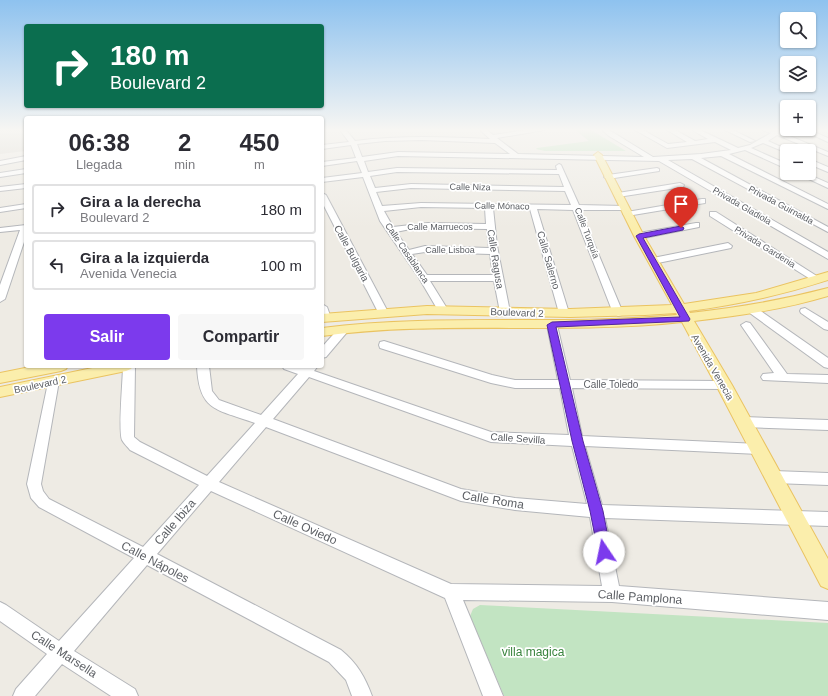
<!DOCTYPE html>
<html lang="es">
<meta charset="utf-8">
<style>
:root{--surface:#fff;--page:#f7f7f7;--text:#2b2b33;--muted:#7c7c81;--line:#e1e1e2;--accent:#7c3aed}
body{margin:0;font-family:Helvetica,sans-serif;background:var(--page);color:var(--text);height:100vh;display:flex;flex-direction:column;font-size:15px;white-space:nowrap}
*{box-sizing:border-box;margin:0}
p{font-size:13px;color:var(--muted)}
.icon{flex:none;width:22px;height:22px;fill:none;stroke:currentColor;stroke-width:2;stroke-linecap:round;stroke-linejoin:round}
.map{position:relative;flex:1;overflow:hidden}
.side{position:absolute;left:24px;top:116px;width:300px;height:252px;display:flex;flex-direction:column;background:var(--surface);border-radius:4px;box-shadow:0 1px 3px #0004}
.side>*{flex:none}
.guide{position:absolute;left:24px;top:24px;width:300px;height:84px;border-radius:4px;box-shadow:0 1px 3px #0004;background:#0b6e4f;color:#fff;overflow:hidden}
.fabs{position:absolute;left:780px;top:12px;display:grid;gap:8px}
.fabs a{display:grid;place-items:center;width:36px;height:36px;border-radius:4px;background:var(--surface);box-shadow:0 1px 3px #0004;font-size:20px}
.pin{position:absolute;display:grid;place-items:center;width:34px;height:34px;color:#fff;margin:-41px -17px;border-radius:50% 50% 50% 0;rotate:-45deg;box-shadow:0 0 4px #0007}
.pin .icon{rotate:45deg}
.me{position:absolute;width:44px;margin:-22px;rotate:349deg;stroke-linejoin:round;filter:drop-shadow(0 0 3px #0008)}
.turn{display:flex;align-items:center;gap:14px;height:84px;padding:0 20px;font-size:18px}
.turn .icon{width:52px;height:52px;stroke-width:2.5}
.turn b{display:block;font-size:28px;line-height:34px}
.eta{display:flex;justify-content:space-evenly;align-items:center;height:68px;text-align:center}
.eta b{font-size:24px;font-weight:800;line-height:28px}
.primary-button{display:flex;gap:8px;margin-top:auto;padding:8px 20px}
.primary-button a{flex:1;height:46px;border-radius:4px;background:var(--accent);color:#fff;font-size:16px;font-weight:800;line-height:46px;text-align:center}
.primary-button a+a{background:var(--page);color:var(--text)}
ul{padding:0;list-style:none}
li{display:flex;align-items:center;gap:12px;height:50px;margin:0 8px 6px;padding:0 12px;border:2px solid var(--line);border-radius:4px}
li div{flex:1}
li b{display:block;font-size:15px}
li em{font-style:normal}
.map>svg:first-child{display:block}
</style>
<div class="map">
<svg width="828" height="696" viewBox="0 0 828 696">
<rect width="100%" height="100%" fill="#eeebe4"/>
<path fill="#dddad2" d="M0,130h26v21l-26,3z"/>
<g fill="#c2e4c2">
<path d="M575,130h16l35,21h-81l-9,-2 1,-1 52,-7z"/>
<path d="M480,605l348,18v73h-324l-34,-80 3,-7z"/>
</g>
<g fill="none" stroke-linecap="round" stroke-linejoin="round">
<defs>
<g id="minor">
<path d="M340,130h6l9,11c46,-6 90,-4 135,-2l-10,-9h7l6,5 34,-5h17l-47,8 21,16 126,3 -35,-21 -7,-6h7l44,27 48,-3 30,-4 -16,-8 -48,6 -32,-18h8l25,14 19,-2 -20,-12h8l20,11 13,-2 -16,-9h8l38,18 12,-3 21,-12 -9,-3h20l-2,2 48,20v4l-51,-21 -9,6 22,10 -5,1 -22,-9 -12,5 36,16v5l-42,-19 -16,4 99,50v5l-107,-53 -20,2 127,69v5l-136,-73 -24,1 160,92v7l-169,-98 -261,-5 -34,5 4,11 29,-4 160,2 -1,-4 3,-2 2,1 18,40 45,1 4,2 -4,2h-44l43,103 -1,2 -4,1 -5,-3 -40,-103 -36,-1 32,104 -1,2 -4,1 -5,-3 -29,-104 -37,-1 4,38 13,66 -1,2 -4,1 -5,-3 -6,-31h-64l18,29 -1,2h-8l-20,-34 -39,-57 -17,-44 -41,5v-4l40,-5 -5,-12 -35,5v-4l34,-4 -5,-13 -29,4v-4l27,-3zM422,140l73,3 15,11 -112,-2 -36,5 -5,-13 28,-3zM397,172l162,2 5,13 -153,-3 -36,4 -5,-12zM411,188l154,3 6,14 -150,-2 -39,3 -6,-14zM421,207l64,1 1,16 -58,-1 -35,4 -9,-16zM415,228l72,1 2,19 -64,-2 -16,4 -13,-18zM425,252l65,2 3,21h-66l-15,-21z"/>
<path d="M725,130h8l22,11 -5,1z"/>
<path d="M802,130h8l18,8v4z"/>
<path d="M26,156v4l-26,5v-4z"/>
<path d="M809,159l19,8v5l-19,-8z"/>
<path d="M657,168l2,1v2l-51,8 -4,-2 4,-2z"/>
<path d="M26,169v4l-26,4v-4z"/>
<path d="M796,173h9l23,10v5z"/>
<path d="M680,183l4,2 -1,2 -65,10 -4,-2 4,-2z"/>
<path d="M26,184v4l-26,3v-4z"/>
<path d="M322,193l4,2 62,117 -1,2 -4,1 -5,-3 -56,-110z"/>
<path d="M702,199h3v4l-78,13 -4,-2 4,-2z"/>
<path d="M26,204v4l-26,4v-4z"/>
<path d="M710,212h6l107,68 -2,2h-6l-105,-66z"/>
<path d="M696,223h3v4l-60,12 -4,-3 4,-3z"/>
<path d="M26,225v11l-21,63 -5,3v-17l20,-55 -20,2v-4z"/>
<path d="M728,243l4,3 -1,2 -78,16 -4,-3 4,-3z"/>
<path d="M322,304l5,3 4,11 -1,2h-8z"/>
<path d="M751,306l4,1 73,51v10l-4,-1 -77,-56 -1,-2z"/>
<path d="M805,308l23,14v8l-4,-1 -23,-16 -1,-2 1,-2z"/>
<path d="M552,322l5,3 13,55 154,1 4,1 2,3 -2,3 -4,1 -152,-1 10,48 177,8 5,1 2,4 -2,4 -5,1 -174,-8 17,59 226,7v14l-223,-8 14,68 209,16v18l-216,-18 -149,-2 40,96h-20l-38,-98 -234,-107 -54,63 184,96c16,13 24,27 31,46h-20l-6,-16 -17,-18 -182,-97 -73,86 61,38 3,7h-27l-49,-32 -27,32h-22l3,-7 31,-35 -47,-33v-19l6,3 53,36 75,-83 -95,-51 -8,-9 -4,-14 22,-106 4,-1 4,1 2,3 -18,103 2,7 6,8 94,48 56,-62 -69,-35c-2,-3 -6,-6 -8,-10 -4,-10 1,-60 1,-74h12l-1,71 6,5 67,34 48,-53c-38,-14 -56,-11 -58,-57h12l3,25 7,9 42,15 37,-41 -14,-5 -2,-3 22,1 2,-1h12l-4,5 177,61 78,3 -9,-47h-45l-24,-5 -111,-35 -1,-3 1,-3 4,-1 108,34 23,5h43l-11,-55zM309,377l182,65 81,4 15,58 -72,-6 -54,-9 -188,-70zM266,427l195,74 54,9 75,7 12,69 -151,-2 -232,-102z"/>
<path d="M746,322l4,1 37,51 41,1v8l-65,-3 -2,-3 2,-3 11,-1 -33,-48z"/>
<path d="M344,326l5,3 -1,2 -22,26 -4,1v-11l18,-20z"/>
<path d="M744,417l84,3v10l-84,-3 -4,-2 -2,-3 2,-3z"/>
<path d="M774,471l54,2v12l-54,-2 -5,-2 -2,-4 2,-4z"/>
</g>
<g id="major">
<path d="M598,152l4,3 42,81 40,68 72,-11 72,-21v8c-46,15 -92,25 -139,31l1,2c47,-5 92,-13 138,-25v8c-43,13 -89,20 -134,25l38,64 96,174v30l-7,-3 -105,-201 -34,-63c-120,13 -241,-2 -360,14v-8c118,-15 237,-2 355,-13l-1,-2 -31,2 -75,2 -143,-3 -105,8v-8l105,-8 143,3 102,-4 -38,-69 -40,-81z"/>
<path d="M35,366h33l-2,3 -5,2 -61,12v-10z"/>
<path d="M102,366h31l-2,3 -5,2 -126,26v-10z"/>
</g>
</defs>
<use href="#minor" stroke="#b4b6ba" stroke-width="2"/>
<use href="#major" stroke="#eac361" stroke-width="2"/>
<use href="#minor" fill="#fff" fill-rule="evenodd"/>
<use href="#major" fill="#fbeeac" fill-rule="evenodd"/>
</g>
<linearGradient id="sky" x2="0" y2="1"><stop stop-color="#8ec2ef"/><stop offset="0.57" stop-color="#f7f6f3"/><stop offset="1" stop-color="#f7f6f3" stop-opacity="0"/></linearGradient>
<rect width="828" height="228" fill="url(#sky)"/>
<path fill="#7c3aed" stroke="#51269a" d="M681,226l3,2 -1,2 -40,8 47,81 -1,2 -133,6 27,114 20,70 8,41 -2,5 -5,1 -4,-1 -2,-5 -8,-41 -18,-70 -25,-116 5,-3 128,-5 -44,-81 3,-2z"/>
<g text-anchor="middle" stroke-width="3.5" stroke-linejoin="round" paint-order="stroke">
<g font-size="9" fill="#5c5f64" stroke="#fff">
<text transform="translate(470 187) rotate(1)" y="3">Calle Niza</text>
<text transform="translate(781 205) rotate(28)" y="3">Privada Guirnalda</text>
<text transform="translate(502 206) rotate(1)" y="3">Calle Mónaco</text>
<text transform="translate(742 206) rotate(30)" y="3">Privada Gladiola</text>
<text x="440" y="230">Calle Marruecos</text>
<text transform="translate(587 233) rotate(69)" y="3">Calle Turquía</text>
<text transform="translate(765 247) rotate(32)" y="3">Privada Gardenia</text>
<text x="450" y="253">Calle Lisboa</text>
<text transform="translate(407 253) rotate(56)" y="3">Calle Casablanca</text>
</g>
<g font-size="10" fill="#5c5f64" stroke="#fff">
<text transform="translate(352 253) rotate(62)" y="4">Calle Bulgaria</text>
<text transform="translate(496 259) rotate(81)" y="4">Calle Ragusa</text>
<text transform="translate(549 260) rotate(74)" y="4">Calle Salerno</text>
<text transform="translate(517 312) rotate(2)" y="4">Boulevard 2</text>
<text transform="translate(713 367) rotate(60)" y="4">Avenida Venecia</text>
<text transform="translate(40 384) rotate(-12)" y="4">Boulevard 2</text>
<text x="611" y="388">Calle Toledo</text>
<text transform="translate(518 438) rotate(4)" y="4">Calle Sevilla</text>
</g>
<g font-size="12" fill="#5c5f64" stroke="#fff">
<text transform="translate(493 500) rotate(9)" y="4">Calle Roma</text>
<text transform="translate(175 522) rotate(-49)" y="4">Calle Ibiza</text>
<text transform="translate(305 527) rotate(24)" y="4">Calle Oviedo</text>
<text transform="translate(155 562) rotate(28)" y="4">Calle Nápoles</text>
<text transform="translate(640 597) rotate(4)" y="4">Calle Pamplona</text>
<text transform="translate(64 654) rotate(33)" y="4">Calle Marsella</text>
</g>
<g font-size="12" fill="#3a843e" stroke="#fff">
<text x="533" y="656">villa magica</text>
</g>
</g>
</svg>
<div class="fabs">
<a><svg class="icon" aria-label="search" viewBox="0 0 24 24"><circle cx="10" cy="10" r="6"/><path d="M15 15l6 6"/></svg></a>
<a><svg class="icon" aria-label="layers" viewBox="0 0 24 24"><path d="M12 4l9 5-9 5-9-5zM3 14l9 5 9-5"/></svg></a>
<a>+</a>
<a>−</a>
</div>
<div class="pin" style="left:681px;top:228px;background:#d93025"><svg class="icon" aria-label="arrive" viewBox="0 0 24 24"><path d="M6 21V4h12l-3 4 3 4H6"/></svg></div>
<svg class="me" style="left:604px;top:552px" viewBox="-20 -20 40 40"><circle r="19" fill="#fff"/><path d="M0-13L10 11 0 6-10 11z" fill="#7c3aed"/></svg>
<div class="guide">
<div class="turn"><svg class="icon" aria-label="right" viewBox="0 0 24 24"><path d="M7 20v-9h11M14 6l5 5-5 5"/></svg><div><b>180 m</b>Boulevard 2</div></div>
</div>
<section class="side">
<div class="eta">
<div><b>06:38</b><p>Llegada</p></div>
<div><b>2</b><p>min</p></div>
<div><b>450</b><p>m</p></div>
</div>
<ul>
<li><svg class="icon" aria-label="right" viewBox="0 0 24 24"><path d="M7 20v-9h11M14 6l5 5-5 5"/></svg><div><b>Gira a la derecha</b><p>Boulevard 2</p></div><em>180 m</em></li>
<li><svg class="icon" aria-label="left" viewBox="0 0 24 24"><path d="M17 20v-9H6M10 6l-5 5 5 5"/></svg><div><b>Gira a la izquierda</b><p>Avenida Venecia</p></div><em>100 m</em></li>
</ul>
<div class="primary-button"><a>Salir</a><a>Compartir</a></div>
</section>
</div>
